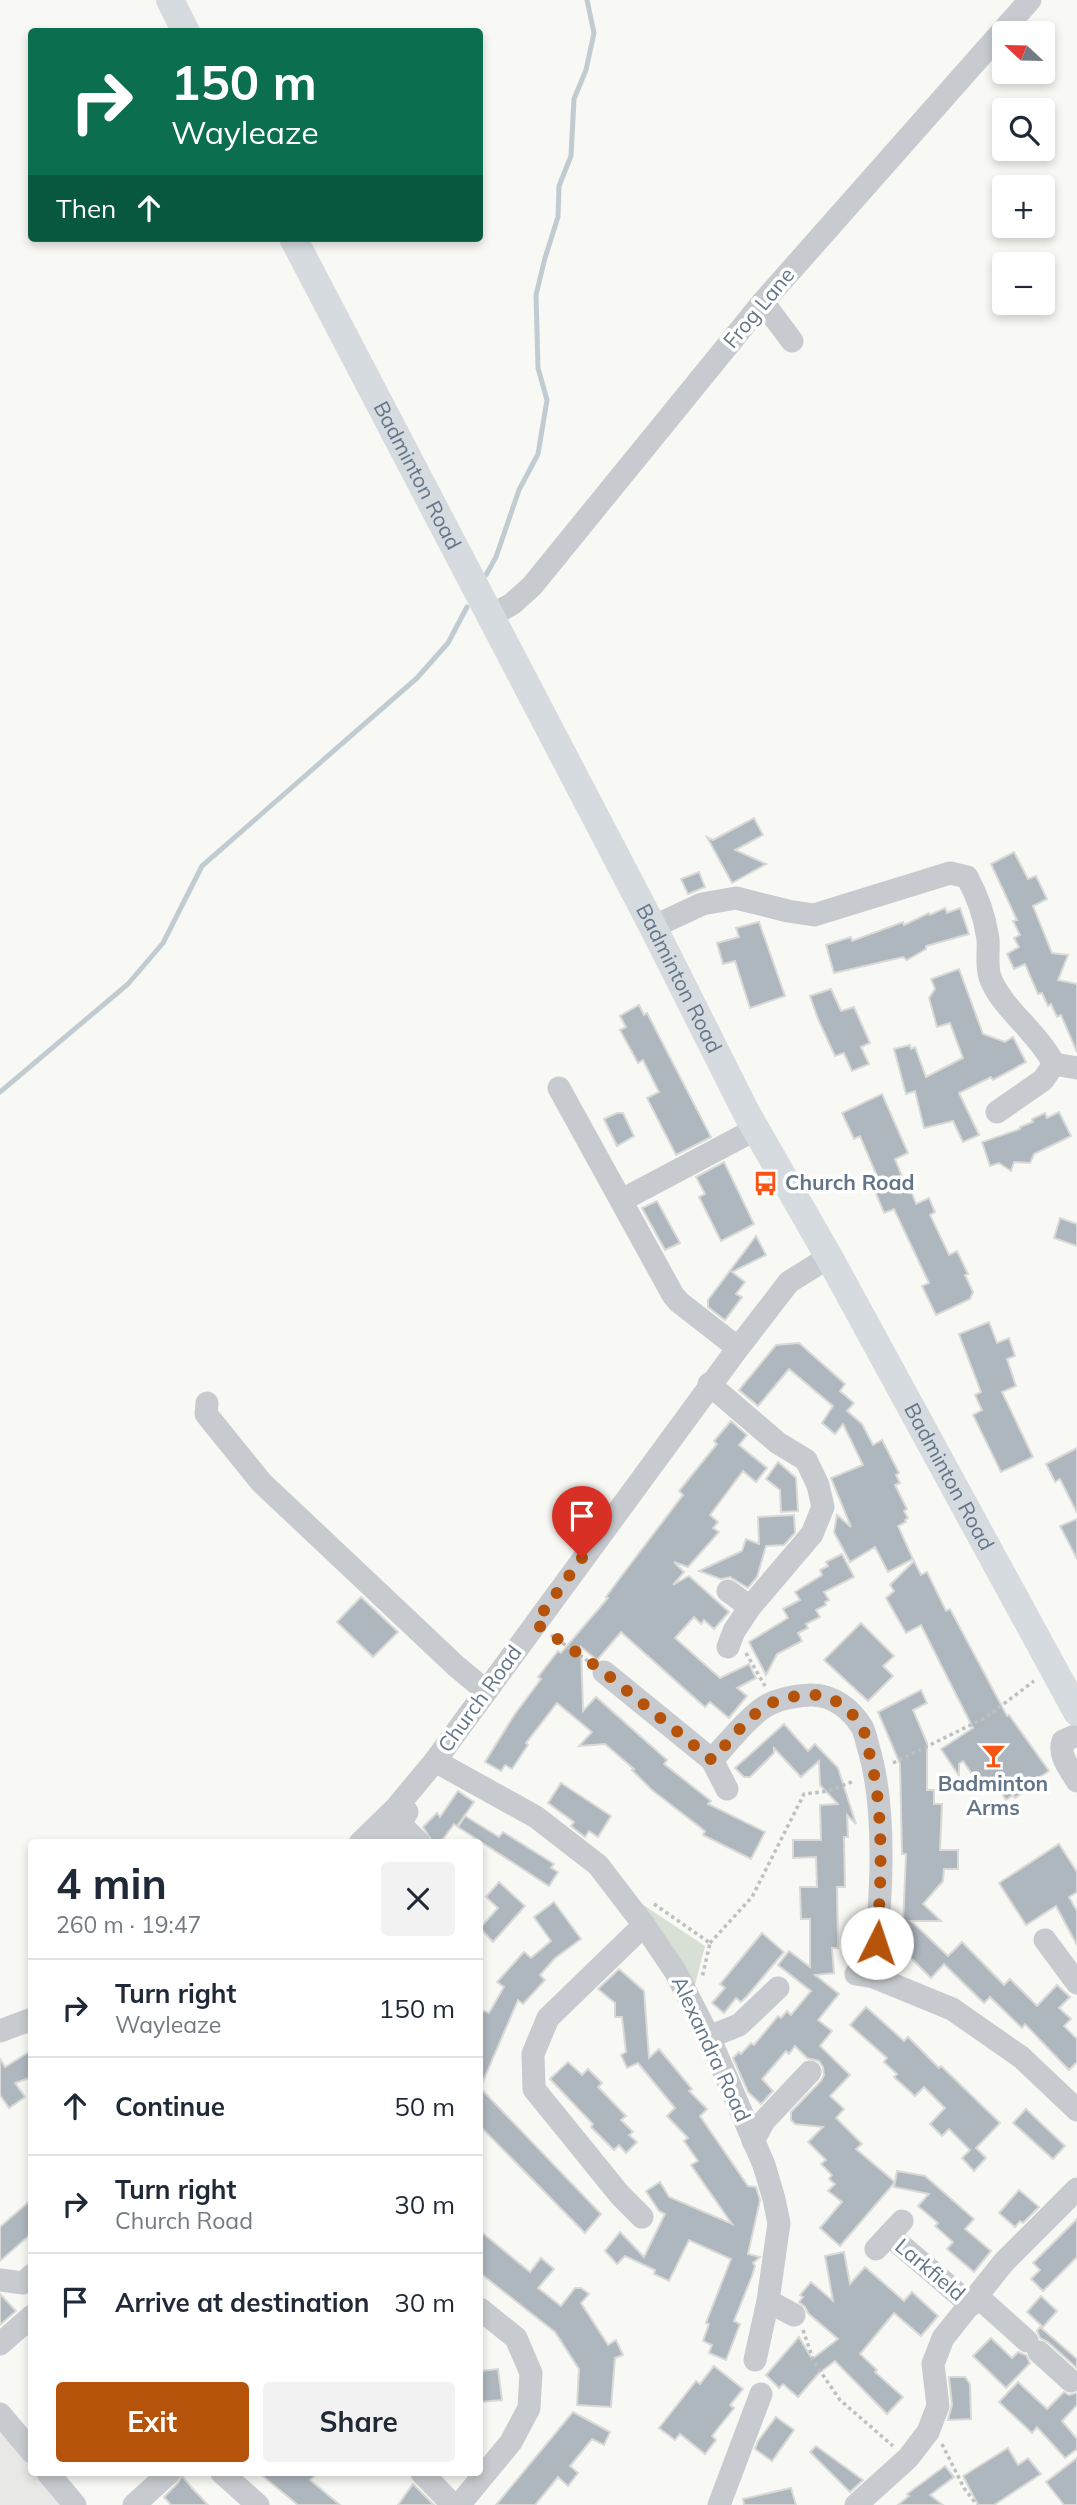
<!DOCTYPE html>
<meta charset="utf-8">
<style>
:root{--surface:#fff;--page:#f2f2f3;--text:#1f2937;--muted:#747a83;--line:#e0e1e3;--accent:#b45309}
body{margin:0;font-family:Mulish,sans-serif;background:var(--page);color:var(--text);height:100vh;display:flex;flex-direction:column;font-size:26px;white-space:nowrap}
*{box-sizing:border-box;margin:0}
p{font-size:23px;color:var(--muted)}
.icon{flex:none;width:38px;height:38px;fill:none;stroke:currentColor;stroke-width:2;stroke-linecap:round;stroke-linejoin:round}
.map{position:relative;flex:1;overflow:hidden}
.side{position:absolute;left:28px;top:1839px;width:455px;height:637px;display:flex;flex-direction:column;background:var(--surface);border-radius:7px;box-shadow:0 4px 10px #0003}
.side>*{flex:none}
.banner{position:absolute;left:28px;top:28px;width:455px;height:214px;border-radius:7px;box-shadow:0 4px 10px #0003;background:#0b6e4f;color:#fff;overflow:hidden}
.needle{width:46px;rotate:292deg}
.fabs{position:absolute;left:992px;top:21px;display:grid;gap:14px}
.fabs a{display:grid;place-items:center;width:63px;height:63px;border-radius:7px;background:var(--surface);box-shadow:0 4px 10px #0003;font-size:35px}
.pin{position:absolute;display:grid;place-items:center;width:60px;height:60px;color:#fff;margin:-72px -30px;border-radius:50% 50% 50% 0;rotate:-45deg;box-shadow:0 0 7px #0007}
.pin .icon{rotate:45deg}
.me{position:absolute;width:77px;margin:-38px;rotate:4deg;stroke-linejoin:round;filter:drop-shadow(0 0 5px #0008)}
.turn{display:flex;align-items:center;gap:24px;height:147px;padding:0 28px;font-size:32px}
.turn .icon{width:91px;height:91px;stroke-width:2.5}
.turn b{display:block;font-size:49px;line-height:60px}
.then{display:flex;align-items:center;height:66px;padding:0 28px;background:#0003;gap:14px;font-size:26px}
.round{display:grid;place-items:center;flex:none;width:74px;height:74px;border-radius:7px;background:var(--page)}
.summary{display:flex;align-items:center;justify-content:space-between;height:119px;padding:0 28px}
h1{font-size:42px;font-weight:700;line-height:52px}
.primary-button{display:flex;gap:14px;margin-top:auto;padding:14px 28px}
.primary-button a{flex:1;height:80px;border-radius:7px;background:var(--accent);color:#fff;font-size:28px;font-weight:700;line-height:80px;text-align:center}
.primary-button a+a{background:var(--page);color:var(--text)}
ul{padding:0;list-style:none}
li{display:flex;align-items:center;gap:21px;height:98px;padding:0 28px;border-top:2px solid var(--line)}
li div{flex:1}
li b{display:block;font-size:26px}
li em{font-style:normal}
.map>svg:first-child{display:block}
</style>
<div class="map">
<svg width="1077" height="2505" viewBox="0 0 1077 2505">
<rect width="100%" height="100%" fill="#f8f8f4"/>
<path fill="#e8e9e7" d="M0,2424l31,39 1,10h7l27,32h-66z"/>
<path fill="#d8e0d5" d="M633,1898l72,48 -12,47z"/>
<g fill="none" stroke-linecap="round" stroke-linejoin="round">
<g stroke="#c1ccd2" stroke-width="5">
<path d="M486,575l10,-18 23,-67 19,-36 9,-54 -9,-32 -2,-73 9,-37 13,-41 1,-31 12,-30 3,-57 12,-29 8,-37 -7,-33"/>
<path d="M0,1092l128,-108 35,-41 39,-77 215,-188 31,-35 19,-36"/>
</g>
</g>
<g fill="#aeb6be" stroke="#d9d9d7" stroke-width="2">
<path d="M754,818l9,17 -28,15 31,14 -34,19 -25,-46 6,3z"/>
<path d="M1014,852l14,27 8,-3 11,23 -14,7 19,47 16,2 -10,25 19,4v68l-16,-37 -4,2 -6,-13 -3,2 -6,-13 -4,1 -13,-30 -11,5 -7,-15 12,-7 -5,-9 6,-3 -7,-14 4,-1 -26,-56z"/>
<path d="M699,872l6,15 -17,7 -7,-15z"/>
<path d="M945,908l2,5 13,-5 9,26 -43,12v3l-19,11 -4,-3 -69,16 -8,-28 25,-8 1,4 51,-19 1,3 25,-12 1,2z"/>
<path d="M759,922l26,74 -35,12 -15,-47 -12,3 -6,-21 22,-6 -3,-9z"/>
<path d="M959,969l24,65 22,8 8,-5 13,25 -33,18 -2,-3 -32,16 20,42 -16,7 -10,-21 -29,7 -9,-37 -9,3 -12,-45 16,-4 1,4 4,-2 11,30 37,-19 -13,-35 -13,4 -8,-29 6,-9 -4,-10z"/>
<path d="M831,989l10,22 13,-4 16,36 -9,4 8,17 -17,7 -8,-18 -9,3 -17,-37 -8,-23z"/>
<path d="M639,1005l5,10 3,-2 64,124 -35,18 -29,-57 12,-6 -16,-32 -5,3 -18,-33 6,-3 -6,-11z"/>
<path d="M882,1094l26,59 -13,6 12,30 3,-1 6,16 13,-6 6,14 -5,3 19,40 8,-4 11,23 -3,1 8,17 -3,7 -34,16 -14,-29 7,-3 -35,-74 -10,4 -11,-27 7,-3 -20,-47 -6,3 -12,-26z"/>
<path d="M1059,1112l12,24 -37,18 -4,9 -16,-1 -3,9 -12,-8 -9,3 -8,-24 38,-13v-2l13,-5 -1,-3 13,-6 2,5z"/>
<path d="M617,1113h6l11,23 -17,10 -13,-27z"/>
<path d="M724,1162l30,62 -33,17 -22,-44 6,-3 -9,-17z"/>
<path d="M657,1201l23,42 -15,7 -23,-42z"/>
<path d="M1060,1218l17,6v22l-23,-8z"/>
<path d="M756,1236l10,19 -34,17 13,10 -9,12 6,3 -17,23 -17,-13v-7z"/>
<path d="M989,1322l8,21 12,-5 6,18 -8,3 9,27 -14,6 31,65 -32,15 -28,-57 9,-5 -7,-15 6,-3 -22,-58z"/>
<path d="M799,1343l46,41 -5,7 14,12 -7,8 15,13 11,21 9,-5 17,33 -3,2 4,8 -5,2 12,24 -3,2 4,7 -3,2 1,2 -8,4 15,33 -25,13 -13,-25 -25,15 -16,-30 3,-17 14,12 -20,-49 32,-13 -20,-41 -8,10 -13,-11 11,-17 -44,-37 -31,37 -19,-16 37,-45z"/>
<path d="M731,1421l16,14 -8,10 28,23 -11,14 -13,-11 -33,44 8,7 -5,6 6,4 -31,35 -14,-5 10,10 -11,13 16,-9 40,36 -15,17 -10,-9 -3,4 -7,-7 -19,21 45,40 29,-14 7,14 -19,10 10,8 -18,22 -19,-16 -5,5 -84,-75 -24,28 -16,-13 2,64 13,-14 71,63 -3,4 47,37 -3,3 57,28 -14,27 -48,-24 2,-4 -53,-41 -20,-20 2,-1 -29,-25 -26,2 13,-14 -35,-29 -31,40 2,2 -16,24 -7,-4 -4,6 -16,-9 30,-48 26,-35 -3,-2 20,-26 3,2 47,-55 -2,-1 14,-19 63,-83 -4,-4 38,-47 -3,-3z"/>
<path d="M1077,1448v65l-17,-34 -5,3 -9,-18z"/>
<path d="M778,1462l18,16 2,33 -17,1 -1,-22 -14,-11z"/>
<path d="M794,1515l1,18 -11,12 -18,1 -9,31 -9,11 -18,-11 -9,2 -22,-8 43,-20 4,-12 13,5 -1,-27z"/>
<path d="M1077,1519v40l-17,-33z"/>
<path d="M842,1554l12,23 -30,15 5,8 -4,2 1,3 -10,5 4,7 -14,7 2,4 -10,5 4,8 -25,13 -11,21 -17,-33 39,-24 -5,-9 17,-9 -5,-8 27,-17 -2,-5 8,-4 -2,-4z"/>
<path d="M914,1561l7,14 6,-3 19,39 4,-2 57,107 2,-1 40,56 -23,15 2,3 -13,9 -2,-3 -7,5 -8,-13 -4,2 -2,-3 -8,6 -21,-31 -4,3v12l-18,-27 32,-21 -52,-103 -15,8 -20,-35 8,-7 -4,-6z"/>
<path d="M361,1597l37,35 -25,25 -36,-35z"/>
<path d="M861,1623l33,33 -11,10 10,10 -25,25 -44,-41z"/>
<path d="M921,1690l6,13 -14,7 14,33v47h7v14h8l-2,46h18v19h-14l-1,12 -20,23 18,17h-30l37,35 14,-14 42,43 6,-6 27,27 20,-21 13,12 -11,11 12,11 -7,7 13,13v23l-8,8 -44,-46 -3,4 -32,-31 -6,6 -40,-39 -13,14 -29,-29 4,-95h-4l-2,-90 -22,-52z"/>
<path d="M784,1724l24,27 7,-7 23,24 18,56 -9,-9 1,22h-4l1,50h-8l1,61h-6l2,25 -19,2 24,19 -21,26 14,11 -12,15 30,29 -20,21 14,13 -8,9 26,26 -6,5 39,33 2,-11 28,5 49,43 -9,10 26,22 -17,21 -27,-23 6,-7 -18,-16 3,-3 -20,-17 11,-12 -35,-7 1,-5 -55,64 -20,-18 22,-26 -14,-11 7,-7 -6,-5 3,-4 -11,-11 5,-4 -18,-18 15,-15 -28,-3 -4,-4v-8l30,-31 3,-6 -1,-8 -4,-6 -12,-3 -12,-12 -6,8 -3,-3 -24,28 11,12 -12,13 -13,-12 -15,-34 6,-6 2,2 10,-11 3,2 24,-29 3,2 6,-7 4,4 20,-24 -33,-26 11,-14 21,16v-48h-9l-1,-32h17l-1,-30 -23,1v-18h28l-1,-35 18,-1 -18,-19 -1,-24 -18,16 -27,-29v5l-24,24h-6l-9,-9z"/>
<path d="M561,1783l50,33 -13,21 -9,-6 -4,6 -14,-11 3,-4 -26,-19z"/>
<path d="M458,1791l16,11 -17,24 -3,-2 -14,19h-7l-10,-16 14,-14 3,4z"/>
<path d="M465,1816l34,21 4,-5 51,32 -3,4 7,4 -9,14 -91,-59z"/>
<path d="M1059,1844l18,28v20l-8,5 8,14v34l-21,-39 -30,19 -27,-42z"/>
<path d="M499,1882l26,24 -32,36 -13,-14 18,-20 -12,-11z"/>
<path d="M554,1902l27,37 -26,19 -15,17 5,5 -22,24 -5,-4 -38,88 121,126 -16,19 -105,-107v-117l9,4 15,-26 -7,-5 27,-30 7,6 20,-17 -17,-24z"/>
<path d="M762,1933l22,19 -37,44 -6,6 -5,-4 -12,15 -12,-10 13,-15 -5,-4z"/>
<path d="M619,1969l25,22 5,67 10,-9 33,40 -3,2 18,18 -7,7 48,70 8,1 4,13 -12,54 12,3 -7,6 2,3 -3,10 -18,45 6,3 -14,36 -17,-7 3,-8 -9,-4 6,-17 -3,-1 25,-64 -42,-19 -20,41 -15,-7 1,-4 -30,-14 -8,8 -12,-13 15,-19 24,25 21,-43 -6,-3 -13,-20 14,-9 9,15 63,27 -41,-59 7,-4 -14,-20 4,-3 -21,-22 8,-8 -37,-45 -11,5 -6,-13 5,-3 -4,-35h-7v-14l-17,-14z"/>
<path d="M866,2007l38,34 4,-4 31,31 2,-2 59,57 -24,25 10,10 -12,13 -12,-13 8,-8 -21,-21 -7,7 -12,-12 15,-16 -21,-21 -9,9 -21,-19 3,-3 -13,-12 3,-4 -37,-33z"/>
<path d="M32,2050v27l-17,6 10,14 -16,11 -9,-13v-36l5,8z"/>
<path d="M568,2062l14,13 6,-6 14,14 -4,4 28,29 -5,4 12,12 -4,3 8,7 -11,11 -7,-8 -5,5 -23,-23 2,-3 -43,-45z"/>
<path d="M1026,2109l39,37 -12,13 -40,-36z"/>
<path d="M1019,2190l20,17 -16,16 -3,-2 -5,6 -16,-14z"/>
<path d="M32,2199v34l-32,28v-34z"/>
<path d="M1077,2219v38l-34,34 -12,-12 9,-9 -7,-7z"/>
<path d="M480,2231l50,41 11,-14 13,11 -16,19 23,18 14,-18h6l8,6 -8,9 27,42 8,-5 7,15 -8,3 -4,49 -34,-2 2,-36 -24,-37 -75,-59z"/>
<path d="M844,2252l6,32 15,-17 39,34 8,-9 26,24 -17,20 -27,-23 -34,41 17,16 -2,2 28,25 -16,17 -52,-53 -16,12 -21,24 -15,-13 -4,4 -13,-13 33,-38 13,22 26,-20 -30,-26 -3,-6 -6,-5 4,-5 -3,-2 11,-13 22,19 -8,-45z"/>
<path d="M0,2294l16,17 -16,14z"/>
<path d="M1041,2296l16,15 -14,16 -16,-15z"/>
<path d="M1040,2327l37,32v9l-29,-26 -8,-4 -3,-7z"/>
<path d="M991,2338l21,20 6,-6 8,3 4,8 -24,25 -33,-32z"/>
<path d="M714,2366l29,23 -13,16 4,3 -22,28 4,4 -11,14 -25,-20 -5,6 -16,-12 37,-47 4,3z"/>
<path d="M498,2369l4,31 -22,2v-31z"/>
<path d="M949,2377h16l5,7 1,35 -23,1 4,-15z"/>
<path d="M1018,2382l29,27 17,-17 5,3 8,-2v12l-15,16 15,18v10l-12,9 -28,-31 -5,6 -33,-31z"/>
<path d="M573,2412l37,20 -6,13 -12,-6 -22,27 8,7 -10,13 -10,-9 -23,28h-39z"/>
<path d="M776,2417l18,13 -22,31 -17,-12 3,-8z"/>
<path d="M816,2446l47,34 -13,12 -40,-40z"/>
<path d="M1008,2448l10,17 10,-7 13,16 -47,31h-16l-15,-29z"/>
<path d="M1077,2458v47h-13l-18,-23z"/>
<path d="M945,2466l9,11 -24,18 13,10h-45l11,-9 -2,-2z"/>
<path d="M259,2473h59l-8,7 30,25h-42z"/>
<path d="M182,2476l10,12 16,17h-37l-7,-8 14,-14z"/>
<path d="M413,2484l21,21h-36z"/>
<path d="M791,2488l5,17h-52l-1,-6z"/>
</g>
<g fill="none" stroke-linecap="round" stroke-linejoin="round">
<g stroke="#bec1c3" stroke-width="3.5" stroke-dasharray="3.5 3.5" stroke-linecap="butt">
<path d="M551,1635l37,26"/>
<path d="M746,1653l19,33"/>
<path d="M893,1763l92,-45 49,-37"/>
<path d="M654,1904l56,39 -8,35"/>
<path d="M710,1943l42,-46 52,-103 25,-3 25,-10"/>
<path d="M803,2330l11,32 26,38 53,46"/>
<path d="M942,2444l22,44 13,17"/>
</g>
<g stroke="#c7cbcf" stroke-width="23">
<path d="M763,302l29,39"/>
<path d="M490,616l22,-12 20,-18 231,-284 267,-302"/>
<path d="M653,927l49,-23 34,-6 52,13 26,4 136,-42 17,4c10,18 18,41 21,62 1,12 -2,26 2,38 11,31 47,54 64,87"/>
<path d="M559,1088l114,207 6,7 59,46"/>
<path d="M997,1112l46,-32 11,-16 23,4"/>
<path d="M622,1200l134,-71"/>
<path d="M709,1384l69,59 28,17 12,25 5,22 -11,27 -62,73 -16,24 -6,16"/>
<path d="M207,1403l-1,11 55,68 195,184 30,25"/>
<path d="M728,1591l22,16"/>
<path d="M604,1672l108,88 15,29"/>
<path d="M1077,1735l-14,6c-5,14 7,28 14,40"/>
<path d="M712,1760c15,-16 30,-36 48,-50 14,-11 33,-14 50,-15 22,-1 41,14 52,32 4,7 5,18 8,26 18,66 10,156 4,224"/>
<path d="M435,1761l101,56 62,48 46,60 31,46 34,66 55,128 10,34 5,24 -11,78 -13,59"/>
<path d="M400,1824l19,19"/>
<path d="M360,1843l35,-34 40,-48 303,-413 51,-66 40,-25"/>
<path d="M384,1843l16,-19 7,-12"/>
<path d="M1045,1940l32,43"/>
<path d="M856,1974l18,3 78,32 69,48 56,53"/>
<path d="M0,2031l32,-12"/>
<path d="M709,2037l30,-12 39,-37"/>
<path d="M753,2141l11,-20 46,-49"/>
<path d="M642,2217l-22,-22 -86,-106 -1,-35 15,-36 96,-93"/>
<path d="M889,2235l82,70"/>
<path d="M876,2249l26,-28"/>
<path d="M0,2280l23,3 9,-8"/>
<path d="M977,2296l50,45"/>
<path d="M768,2301l26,14"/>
<path d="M0,2344l32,-28"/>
<path d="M1039,2352l32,29"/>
<path d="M0,2414l32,38"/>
<path d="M48,2473l27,32"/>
<path d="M222,2473l36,32"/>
<path d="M422,2473l31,32"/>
<path d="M134,2505l35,-32"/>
<path d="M459,2505l52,-63 18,-34 2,-35 -15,-35 -36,-29"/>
<path d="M719,2505l42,-111"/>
<path d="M856,2505l52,-47 20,-26 10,-26 -5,-42 10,-26 61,-76 73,-73"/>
</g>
<g stroke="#d6dbe0" stroke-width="28">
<path d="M170,0l16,32"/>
<path id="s1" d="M293,238l360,689 94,187 82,143 248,455"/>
</g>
</g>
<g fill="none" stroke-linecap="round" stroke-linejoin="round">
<path stroke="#b45309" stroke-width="12" stroke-dasharray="0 21.6" d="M582,1558l-47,65 69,49 108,88c15,-16 30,-36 48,-50 14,-11 32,-14 50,-15 22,-1 40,13 51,31 5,7 6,18 8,26 16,59 12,130 8,191"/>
</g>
<defs>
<symbol id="bus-bare" viewBox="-9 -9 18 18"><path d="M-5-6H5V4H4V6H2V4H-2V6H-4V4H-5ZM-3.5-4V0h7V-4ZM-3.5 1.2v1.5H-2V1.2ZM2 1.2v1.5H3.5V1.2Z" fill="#f65516" stroke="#fff" stroke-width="2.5" paint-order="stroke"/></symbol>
<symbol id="bar-bare" viewBox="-9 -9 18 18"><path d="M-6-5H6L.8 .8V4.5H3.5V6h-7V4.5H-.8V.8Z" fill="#f65516" stroke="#fff" stroke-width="2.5" paint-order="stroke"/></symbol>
</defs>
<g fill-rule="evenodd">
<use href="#bus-bare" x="748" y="1166" width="35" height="35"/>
<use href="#bar-bare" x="976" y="1738" width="35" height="35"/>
</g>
<g text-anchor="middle" stroke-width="7" stroke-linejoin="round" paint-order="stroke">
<g font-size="21" fill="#637689" stroke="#fff">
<text transform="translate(759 308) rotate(-50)" y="7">Frog Lane</text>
<text dy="7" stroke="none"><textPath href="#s1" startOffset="268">Badminton Road</textPath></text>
<text dy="7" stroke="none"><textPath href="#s1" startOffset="835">Badminton Road</textPath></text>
<text dy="7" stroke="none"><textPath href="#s1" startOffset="1402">Badminton Road</textPath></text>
<text transform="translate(480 1699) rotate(-54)" y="7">Church Road</text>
<text transform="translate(711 2049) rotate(65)" y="7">Alexandra Road</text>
<text transform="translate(930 2270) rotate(40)" y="7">Larkfield</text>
</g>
<g font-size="21" font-weight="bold" fill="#637689" stroke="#fff" text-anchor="start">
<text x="785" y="1190">Church Road</text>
<text x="993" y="1791" text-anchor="middle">Badminton<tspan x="993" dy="24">Arms</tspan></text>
</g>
</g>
</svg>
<div class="fabs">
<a><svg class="needle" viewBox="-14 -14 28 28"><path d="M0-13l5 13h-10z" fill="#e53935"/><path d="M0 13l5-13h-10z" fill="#747a83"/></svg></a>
<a><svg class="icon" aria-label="search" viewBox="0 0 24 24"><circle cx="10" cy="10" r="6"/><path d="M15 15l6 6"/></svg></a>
<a>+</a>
<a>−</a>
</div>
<div class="pin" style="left:582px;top:1558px;background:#d93025"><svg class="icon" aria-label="arrive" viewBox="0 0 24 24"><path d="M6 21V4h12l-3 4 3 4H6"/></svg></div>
<svg class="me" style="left:877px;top:1943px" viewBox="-20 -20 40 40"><circle r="19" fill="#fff"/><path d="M0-13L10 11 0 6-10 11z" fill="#b45309"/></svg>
<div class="banner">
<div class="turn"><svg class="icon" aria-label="right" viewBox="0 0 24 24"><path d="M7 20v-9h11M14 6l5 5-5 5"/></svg><div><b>150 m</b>Wayleaze</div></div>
<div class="then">Then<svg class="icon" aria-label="ahead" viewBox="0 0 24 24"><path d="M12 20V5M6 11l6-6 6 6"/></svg></div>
</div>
<section class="side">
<div class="summary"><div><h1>4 min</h1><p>260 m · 19:47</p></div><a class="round"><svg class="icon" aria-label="close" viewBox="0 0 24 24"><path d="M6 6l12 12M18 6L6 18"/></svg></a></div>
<ul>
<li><svg class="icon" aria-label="right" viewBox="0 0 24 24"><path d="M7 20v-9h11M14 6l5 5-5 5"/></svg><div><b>Turn right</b><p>Wayleaze</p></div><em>150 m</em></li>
<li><svg class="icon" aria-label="ahead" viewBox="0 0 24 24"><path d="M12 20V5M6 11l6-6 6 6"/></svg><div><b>Continue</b></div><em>50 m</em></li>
<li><svg class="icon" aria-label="right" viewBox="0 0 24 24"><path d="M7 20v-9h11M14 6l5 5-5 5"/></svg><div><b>Turn right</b><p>Church Road</p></div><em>30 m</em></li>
<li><svg class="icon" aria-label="arrive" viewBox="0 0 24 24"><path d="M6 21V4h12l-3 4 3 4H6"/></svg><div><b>Arrive at destination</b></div><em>30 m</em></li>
</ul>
<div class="primary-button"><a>Exit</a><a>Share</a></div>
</section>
</div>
